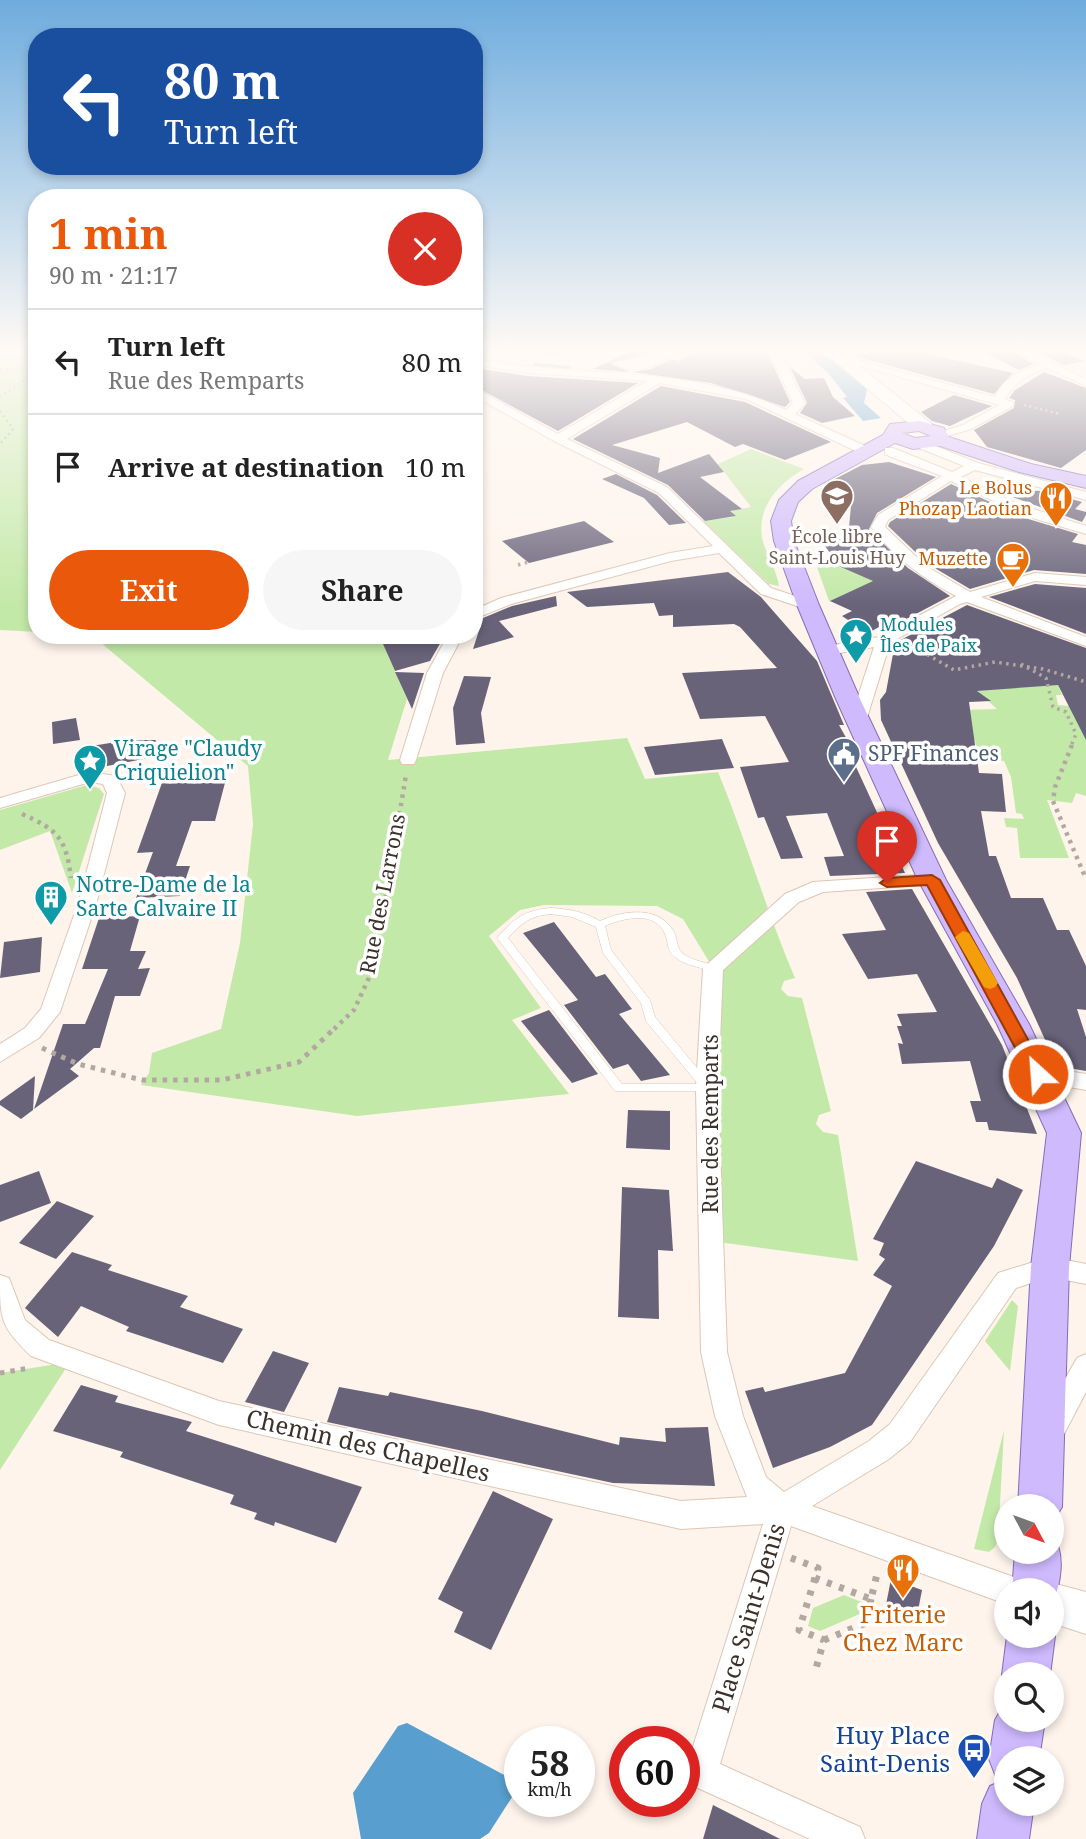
<!DOCTYPE html>
<meta charset="utf-8">
<style>
:root{--surface:#fff;--page:#f6f6f6;--text:#222;--muted:#767676;--line:#e0e0e0;--accent:#ea580c}
body{margin:0;font-family:"Noto Serif",serif;background:var(--page);color:var(--text);height:100vh;display:flex;flex-direction:column;font-size:26px;white-space:nowrap}
*{box-sizing:border-box;margin:0}
p{font-size:23px;color:var(--muted)}
.icon{flex:none;width:38px;height:38px;fill:none;stroke:currentColor;stroke-width:2;stroke-linecap:round;stroke-linejoin:round}
.map{position:relative;flex:1;overflow:hidden}
.sheet{position:absolute;left:28px;top:189px;width:455px;height:455px;display:flex;flex-direction:column;background:var(--surface);border-radius:28px;box-shadow:0 4px 10px #0003}
.sheet>*{flex:none}
.top-card{position:absolute;left:28px;top:28px;width:455px;height:147px;border-radius:28px;box-shadow:0 4px 10px #0003;background:#1a4fa0;color:#fff;overflow:hidden}
.needle{width:46px;rotate:131deg}
.fabs{position:absolute;left:994px;top:1494px;display:grid;gap:14px}
.fabs a{display:grid;place-items:center;width:70px;height:70px;border-radius:50%;background:var(--surface);box-shadow:0 4px 10px #0003;font-size:35px}
.speed{position:absolute;left:504px;top:1726px;display:flex;gap:14px;font-size:35px;font-weight:700;text-align:center}
.speed>*{display:grid;place-content:center;width:91px;height:91px;border-radius:50%;background:var(--surface);box-shadow:0 4px 10px #0003;line-height:1}
.speed small{font-size:18px;font-weight:400}
.speed .limit{border:10px solid #d22;background:#fff;color:#111}
.pin{position:absolute;display:grid;place-items:center;width:60px;height:60px;color:#fff;margin:-72px -30px;border-radius:50% 50% 50% 0;rotate:-45deg;box-shadow:0 0 7px #0007}
.pin .icon{rotate:45deg}
.me{position:absolute;width:77px;margin:-38px;rotate:334deg;stroke-linejoin:round;filter:drop-shadow(0 0 5px #0008)}
.turn{display:flex;align-items:center;gap:24px;height:147px;padding:0 21px;font-size:32px}
.turn .icon{width:91px;height:91px;stroke-width:2.5}
.turn b{display:block;font-size:49px;line-height:60px}
.round{display:grid;place-items:center;flex:none;width:74px;height:74px;border-radius:37px;background:var(--page)}
.overview{display:flex;align-items:center;justify-content:space-between;height:119px;padding:0 21px}
h1{font-size:42px;font-weight:700;line-height:52px;color:var(--accent)}
.cta{display:flex;gap:14px;margin-top:auto;padding:14px 21px}
.cta a{flex:1;height:80px;border-radius:42px;background:var(--accent);color:#fff;font-size:28px;font-weight:700;line-height:80px;text-align:center}
.cta a+a{background:var(--page);color:var(--text)}
ul{padding:0;list-style:none}
li{display:flex;align-items:center;gap:21px;height:105px;padding:0 21px;border-top:2px solid var(--line)}
li div{flex:1}
li b{display:block;font-size:26px}
li em{font-style:normal}
.map>svg:first-child{display:block}
</style>
<div class="map">
<svg width="1086" height="1839" viewBox="0 0 1086 1839">
<rect width="100%" height="100%" fill="#fef4ec"/>
<g fill="#c3e9a8">
<path d="M0,348h37v284l-37,-2z"/>
<path d="M751,449l53,20c-27,15 -51,42 -40,76 5,14 13,27 15,41l-10,-2 -66,-63 32,-4 -5,-6 21,-4 -33,-43z"/>
<path d="M838,562l35,19 -25,24 -19,-4 -13,-37z"/>
<path d="M75,635h304l28,64 -19,61 239,-22 18,41 73,-7c28,68 48,138 77,206l-11,3 -3,8 7,7 14,2 29,113 -12,4 -3,9 7,8 15,3 20,126 -147,-20 2,-273 -30,-49 -26,-13 -113,-1 -24,5 -31,26 52,72 -29,12 57,74 -212,22 -216,-31 8,-12 3,-20 69,-24 19,-86 13,-119 -5,-58 -154,-129z"/>
<path d="M1057,683l5,12h-6l2,10 12,1 16,32v58l-10,-3 -4,10 -25,-3 22,58h-49l-3,-30 -11,-1 -2,-9 20,1 -2,-5 -6,-1 -5,-36 -7,-16 -26,-2 -3,-19 -11,-2 -7,-28 40,-1 -20,-18z"/>
<path d="M87,785l12,3 5,6 -32,99 -22,-62 -50,19v-40z"/>
<path d="M1012,1300l6,6 -8,65 -25,-30z"/>
<path d="M70,1362l-70,108v-97z"/>
<path d="M1004,1430l-6,110 -3,7 -6,5 -15,-3z"/>
<path d="M844,1595l20,8 -2,10 -42,18 -12,-5 5,-18z"/>
</g>
<g fill="#589fcf">
<path d="M800,348h14l51,36 2,6 -3,13 17,15 -18,3 -20,-23 4,-1 -18,-23z"/>
<path d="M407,1723l101,54 8,14 -27,42 -9,6h-119l-8,-46 45,-67z"/>
</g>
<g fill="none" stroke-linecap="round" stroke-linejoin="round">
<path stroke="#589fcf" stroke-width="4.5" d="M535,365l34,3"/>
</g>
<g fill="#69637a">
<path d="M701,348h64l25,54 -5,5 -74,-24 -79,-11 19,-3 21,-10 7,2z"/>
<path d="M868,348l26,2 7,-2 112,25 -19,21 -140,-38z"/>
<path d="M977,348h32l24,16 -14,6z"/>
<path d="M1028,348h26l30,13 -20,4z"/>
<path d="M636,349l14,4 -38,9 1,3 17,7 -37,-3z"/>
<path d="M790,367l15,12 19,-1 9,19 22,19 -33,7 -22,-10 7,-10z"/>
<path d="M474,368l54,8 110,7 -80,48 -84,-45z"/>
<path d="M1044,372l42,16v62l-25,18 -74,-21 -13,-17 40,-22 1,-8 -6,-2 6,-8z"/>
<path d="M661,386l84,16 86,40 -46,18 -42,-16 -8,3 -48,-25 -75,23 48,13 -2,15 51,-19 15,18 -24,5 42,32 -12,2 6,5 -31,5 -37,-36 -95,-46z"/>
<path d="M954,395l38,11 -42,20 -18,-5 -11,-9z"/>
<path d="M889,462l47,15 -59,36 -8,16 39,39 42,28 -55,29 1,-7 -28,15 -26,-17 10,-5 -22,-10 43,-20 -32,-14 -20,-26 27,-3 3,-32 -28,-8 15,-9 -9,-3 4,-6 29,-15z"/>
<path d="M616,474l41,21 29,28 -17,2 -25,-27 -42,-19z"/>
<path d="M951,484l74,34 53,16 -6,8 14,3v29l-52,-4 -64,19 -42,-25 -40,-38 2,-4z"/>
<path d="M1006,490l38,1 38,11 -7,7 11,3v3l-4,7 -81,-29z"/>
<path d="M584,521l30,21 -85,21 -27,-22z"/>
<path d="M728,572l33,25 56,64 27,64h-5l10,18h-4l60,130 -75,3 -6,-19 20,-1 -17,-43 -41,3 17,42 -22,1 -17,-42 -6,1 -18,-51 49,-5 -24,-46 -65,3 -18,-46 95,-5 -37,-41 -6,-3 -61,3v-12l-14,1 -5,-13 -67,4 -20,-15z"/>
<path d="M1035,584l51,4v46l-97,-37z"/>
<path d="M556,596l1,10 -58,15 15,16 -41,12 10,-31 29,-12z"/>
<path d="M967,605l119,43v92l-28,-55 -81,6 14,10 -22,1 10,71 23,1 4,38 -25,-1 8,45h7l15,42h32l14,32h12l17,36v44l-9,-1 9,28v34l-29,-5 -40,-88 -79,-135 -57,-123 -1,-20 6,-8 9,-49z"/>
<path d="M379,635h66l-15,26 -35,10z"/>
<path d="M395,672l29,1 -12,36z"/>
<path d="M464,676l27,1 -10,36 4,30 -29,2 -3,-37z"/>
<path d="M76,718l4,22 -27,4 -1,-22z"/>
<path d="M722,739l12,29 -79,7 -11,-28z"/>
<path d="M129,740h27l-7,18 -63,12 -1,-23z"/>
<path d="M226,779l-11,42h-23l-16,45h14l-10,30 -44,2 17,-46 -16,1 26,-73z"/>
<path d="M912,889l90,156 35,89 -48,-4 -2,-8h-11l-6,-21h11l-11,-40 -68,3 -4,-21 5,1 -6,-18h5l-5,-12 40,-2 -20,-38 -49,5 -26,-45 44,-4 -20,-38z"/>
<path d="M140,916l-10,35h16l-8,18 12,-1 -10,28h-25l-15,52h-6l-24,21 9,7 -45,33 29,-85h22l23,-55h-26l17,-51z"/>
<path d="M554,922l42,55 9,-3 27,35 -13,5 51,61 -29,6 -13,-17 -15,5 -49,-64 14,-5 -55,-67z"/>
<path d="M42,937l-2,35 -40,6 4,-36z"/>
<path d="M549,1010l49,64 -26,9 -51,-62z"/>
<path d="M35,1076l-2,34 -12,9 -21,-14v-4z"/>
<path d="M628,1110l42,1v39l-44,-2z"/>
<path d="M916,1161l76,27 5,-10 26,12 -29,56 -122,179 -42,22 -57,21 -28,-77 18,-4 2,5 80,-19 47,-87 -19,-11 12,-16 -6,-4 5,-12 -11,-4z"/>
<path d="M39,1171l12,32 -51,19v-37z"/>
<path d="M622,1187l47,3 4,61 -15,-1 1,69 -41,-2z"/>
<path d="M57,1201l37,15 -38,43 -37,-16z"/>
<path d="M72,1252l40,13 -4,5 80,26 -8,11 63,22 -20,34 -97,-32 3,-4 -48,-21 -23,31 -33,-29z"/>
<path d="M273,1351l36,12 -25,49 -39,-10z"/>
<path d="M81,1385l37,11 -3,6 77,20 -6,9 176,56 -26,56 -61,-21 -1,4 -20,-7 3,-6 -27,-9 4,-9 -114,-38 3,-5 -70,-21z"/>
<path d="M339,1387l49,9 2,-4 92,19 137,34 1,-8 46,5 -1,-14 43,-1 7,59 -102,-3 -286,-61z"/>
<path d="M493,1491l60,28 -62,131 -37,-18 9,-20 -25,-13z"/>
<path d="M891,1579l31,11 -6,31 -31,-11z"/>
<path d="M713,1805l67,34h-77z"/>
</g>
<g fill="none" stroke-linecap="round" stroke-linejoin="round">
<defs>
<g id="lane">
<path d="M860,348h6l-23,10 -5,-1z"/>
<path d="M551,908c18,1 34,4 49,13 24,-11 59,-16 74,11 4,8 2,18 11,23 9,6 22,8 32,11l1,2 -1,2 -4,1c-11,-3 -28,-6 -37,-13 -10,-8 -7,-14 -11,-24 -10,-24 -42,-16 -60,-8l6,24 39,50 5,17 56,68 1,3 -1,3h-96l-118,-153c17,-20 28,-28 54,-30zM551,914l21,3 24,10 7,26 38,50 5,18 52,63h-76l-114,-146c14,-15 21,-22 43,-24z"/>
</g>
<g id="street">
<path d="M671,348h12c-17,15 -49,30 -69,15l47,-10z"/>
<path d="M768,348h10l27,56 -10,10 77,35v6h-8l-118,-56 -86,-16 -93,56 100,48 104,101 42,14v6h-10l-42,-14 -42,-41 -48,8 -160,43 -37,15v-9l27,-12 169,-45 43,-7 -54,-53 -105,-52 -80,-45v-8l84,46 89,-53 -119,-8 -54,-8v-6c105,19 214,5 312,51l7,-7z"/>
<path d="M1011,348h12l63,31v7l-39,-18c-17,7 -34,13 -42,32l8,2v4l-42,23 -30,9 -4,-1v-4l26,-8 36,-20 -159,-45 5,-3 150,40c8,-19 26,-26 44,-33z"/>
<path d="M923,441l55,22 108,29v8l-111,-30 -14,7 57,27 68,22v8l-60,-18 -75,-35 -63,39 -3,7 41,39 44,26 65,-19 51,4v8l-51,-4 -54,16 105,40v9l-119,-44 -7,2 -70,39 -24,78 -8,5 -8,-5 24,-74 -46,8 -5,-2v-6l56,-10 77,-41c-33,-17 -62,-39 -85,-69l7,-12 64,-39 -51,-19 -6,-3v-6h8l59,24 12,-6 -45,-18 -2,-3z"/>
<path d="M448,635h15l-20,38 -27,87 -2,4h-12l-2,-4 27,-87z"/>
<path d="M89,772l27,4 9,17 -28,108 -37,111 -21,26 -39,24v-18l25,-16 16,-19 38,-108 28,-108 -4,-9 -13,-2 -90,26v-10z"/>
<path d="M932,874l7,2 2,4 -2,4 -116,8 -24,10 -76,68 -5,118 9,264 16,64 23,61 18,15 85,-51 21,-17 108,-151 52,-16 36,7v20l-36,-7 -34,11 -106,154 -21,17 -77,47 199,70 11,5 4,10h-20v13l-215,-78 -71,238 140,63 5,12h-55l-121,-55 -4,-12 78,-248 -82,5 -462,-104 -188,-69c-31,-31 -31,-35 -31,-81l9,3 16,42 24,20 170,61 462,100 66,-4 -32,-81 -14,-64 -5,-264 7,-120 82,-74 28,-12z"/>
<path d="M1038,1066l48,8v16l-56,-10 -3,-6 3,-6z"/>
<path d="M1086,1354v38l-23,44 -10,3 -10,-3 -4,-9 4,-9 34,-60z"/>
</g>
<g id="secondary">
<path d="M819,348h16l9,6 88,70v6h-12l-13,-8z"/>
<path d="M1052,1583l34,9v42l-34,-11v-32h-15z"/>
</g>
<g id="primary">
<path d="M920,421l24,7 5,9 82,27 55,12v12l-67,-16 -79,-26 -27,3 -18,-6 -83,46 -14,13 -7,19 3,20 25,64 41,94 86,181 83,144 52,109 -12,134 -7,240 -10,16v-16h-34l13,-240 16,-134 -50,-109 -79,-144 -82,-181 -39,-94 -23,-64 -3,-20 8,-21 19,-19 85,-46 7,-11zM919,431l12,5 -16,2 -13,-5z"/>
<path d="M1052,1536c15,17 8,50 0,70v-15h-40l3,-39h37z"/>
<path d="M1052,1629l3,7 -5,39h-44v10l-4,-10 5,-39h45z"/>
<path d="M1006,1701v19h39l-6,39h-33v45h28l-5,35h-52l5,-35 8,-18 14,-6 -8,-3 -7,-18 6,-39z"/>
</g>
</defs>
<use href="#lane" stroke="#dec6b3" stroke-width="1"/>
<use href="#street" stroke="#dec6b3" stroke-width="2"/>
<use href="#secondary" stroke="#dec6b3" stroke-width="2"/>
<use href="#primary" stroke="#866cb4" stroke-width="2"/>
<g stroke="#b2a8a1" stroke-width="2.5" stroke-dasharray="2 3.5" stroke-linecap="butt">
<path d="M0,370l23,-2 12,5 -35,24"/>
<path d="M1024,405l36,9"/>
<path d="M0,411l13,18 -13,15"/>
</g>
<g stroke="#b2a8a1" stroke-width="3.5" stroke-dasharray="2.5 4.5" stroke-linecap="butt">
<path d="M518,565l10,-3"/>
<path d="M909,644l45,26 41,-8 48,7 43,13"/>
<path d="M1021,664l25,14 7,29 13,5 10,22 -5,12"/>
</g>
<g stroke="#b2a8a1" stroke-width="4.5" stroke-dasharray="3.5 5" stroke-linecap="butt">
<path d="M1072,745l-17,42 -2,14 33,78"/>
<path d="M22,814c36,16 44,24 49,64"/>
<path d="M334,1029l20,-19 20,-43 32,-192"/>
</g>
<g stroke="#b2a8a1" stroke-width="5" stroke-dasharray="4.5 6" stroke-linecap="butt">
<path d="M42,1048l36,16 64,16h80l77,-18 37,-35"/>
<path d="M0,1373l30,-5"/>
</g>
<g stroke="#b2a8a1" stroke-width="7" stroke-dasharray="5 8" stroke-linecap="butt">
<path d="M791,1558l27,10 -3,10 56,21 7,-29"/>
<path d="M815,1578l-16,52 25,10 -9,32"/>
<path d="M824,1640l42,-17 5,-24"/>
</g>
<use href="#lane" fill="#fff" fill-rule="evenodd"/>
<use href="#street" fill="#fff" fill-rule="evenodd"/>
<use href="#secondary" fill="#fff" fill-rule="evenodd"/>
<use href="#primary" fill="#cfbafe" fill-rule="evenodd"/>
</g>
<linearGradient id="sky" x2="0" y2="1"><stop stop-color="#6eacde"/><stop offset="0.58" stop-color="#fffaf6"/><stop offset="1" stop-color="#fffaf6" stop-opacity="0"/></linearGradient>
<rect width="1086" height="605" fill="url(#sky)"/>
<path fill="#ea580c" stroke="#983908" stroke-width="2" d="M932,875l8,5 107,194 -2,5h-13l-105,-194 -40,2 -7,-4 7,-5z"/>
<path fill="#f59e0b" d="M963,931l6,2 29,50 -3,4 -5,2 -6,-2 -29,-50z"/>
<defs>
<symbol id="school-pin" viewBox="-11 -11 22 30"><path d="M0 17L-7.5 6A9.5 9.5 0 1 1 7.5 6Z" fill="#8d6e63" stroke="#fff"/><path d="M0-5L7-2L0 1L-7-2ZM-4 1L0 2.5L4 1V4Q0 6-4 4Z" fill="#fff"/></symbol>
<symbol id="restaurant-pin" viewBox="-11 -11 22 30"><path d="M0 17L-7.5 6A9.5 9.5 0 1 1 7.5 6Z" fill="#e8710a" stroke="#fff"/><path d="M-5-6h1v4h1v-4h1v4h1v-4h1v5L-1.5 .5V6h-2V.5L-5-1ZM5-6V6H3V1.5H1.5Q1.5-4 5-6Z" fill="#fff"/></symbol>
<symbol id="cafe-pin" viewBox="-11 -11 22 30"><path d="M0 17L-7.5 6A9.5 9.5 0 1 1 7.5 6Z" fill="#e8710a" stroke="#fff"/><path d="M-5.5-4.5H6V0H3Q3 3.5 0 3.5H-2.5Q-5.5 3.5-5.5 0ZM3-3.2v2h1.7v-2ZM-6 4.5H4V6H-6Z" fill="#fff"/></symbol>
<symbol id="sight-pin" viewBox="-11 -11 22 30"><path d="M0 17L-7.5 6A9.5 9.5 0 1 1 7.5 6Z" fill="#0f9aa8" stroke="#fff"/><path d="M0-6L1.8-2.2L6-1.7L2.9 1.2L3.7 5.4L0 3.3L-3.7 5.4L-2.9 1.2L-6-1.7L-1.8-2.2Z" fill="#fff"/></symbol>
<symbol id="civic-pin" viewBox="-11 -11 22 30"><path d="M0 17L-7.5 6A9.5 9.5 0 1 1 7.5 6Z" fill="#5c6f8a" stroke="#fff"/><path d="M-.6-6.5H3V-4.5H.6V-3L4-1V1h2V6H-6V1h2V-1L-.6-3ZM-1.2 2.5V6h2.4V2.5Z" fill="#fff"/></symbol>
<symbol id="building-pin" viewBox="-11 -11 22 30"><path d="M0 17L-7.5 6A9.5 9.5 0 1 1 7.5 6Z" fill="#0f9aa8" stroke="#fff"/><path d="M-4-6H4V6H1V3H-1V6H-4ZM-2.5-4.3h1.7v1.8h-1.7ZM.8-4.3h1.7v1.8H.8ZM-2.5-1h1.7V.8h-1.7ZM.8-1h1.7V.8H.8Z" fill="#fff"/></symbol>
<symbol id="bus-pin" viewBox="-11 -11 22 30"><path d="M0 17L-7.5 6A9.5 9.5 0 1 1 7.5 6Z" fill="#1a4fb4" stroke="#fff"/><path d="M-5-6H5V4H4V6H2V4H-2V6H-4V4H-5ZM-3.5-4V0h7V-4ZM-3.5 1.2v1.5H-2V1.2ZM2 1.2v1.5H3.5V1.2Z" fill="#fff"/></symbol>
</defs>
<g fill-rule="evenodd">
<use href="#school-pin" x="818" y="477" width="38" height="52"/>
<use href="#restaurant-pin" x="1037" y="479" width="38" height="52"/>
<use href="#cafe-pin" x="994" y="540" width="38" height="52"/>
<use href="#sight-pin" x="837" y="616" width="38" height="52"/>
<use href="#civic-pin" x="825" y="735" width="38" height="52"/>
<use href="#sight-pin" x="71" y="742" width="38" height="52"/>
<use href="#building-pin" x="32" y="878" width="38" height="52"/>
<use href="#restaurant-pin" x="884" y="1551" width="38" height="52"/>
<use href="#bus-pin" x="955" y="1731" width="38" height="52"/>
</g>
<g text-anchor="middle" stroke-width="7" stroke-linejoin="round" paint-order="stroke">
<g font-size="18" fill="#c56008" stroke="#fff" text-anchor="end">
<text x="1032" y="494">Le Bolus<tspan x="1032" dy="21">Phozap Laotian</tspan></text>
<text x="988" y="565">Muzette</text>
</g>
<g font-size="18" fill="#785e54" stroke="#fff">
<text x="837" y="543">École libre<tspan x="837" dy="21">Saint-Louis Huy</tspan></text>
</g>
<g font-size="18" fill="#0d838f" stroke="#fff" text-anchor="start">
<text x="880" y="631">Modules<tspan x="880" dy="21">Îles de Paix</tspan></text>
</g>
<g font-size="21" fill="#0d838f" stroke="#fff" text-anchor="start">
<text x="114" y="756">Virage "Claudy<tspan x="114" dy="24">Criquielion"</tspan></text>
<text x="76" y="892">Notre-Dame de la<tspan x="76" dy="24">Sarte Calvaire II</tspan></text>
</g>
<g font-size="21" fill="#4e5e75" stroke="#fff" text-anchor="start">
<text x="868" y="761">SPF Finances</text>
</g>
<g font-size="21" fill="#3b312a" stroke="#fff">
<text transform="translate(383 894) rotate(-79)" y="7">Rue des Larrons</text>
<text transform="translate(711 1124) rotate(-90)" y="7">Rue des Remparts</text>
</g>
<g font-size="24" fill="#3b312a" stroke="#fff">
<text transform="translate(368 1446) rotate(13)" y="8">Chemin des Chapelles</text>
<text transform="translate(749 1618) rotate(-73)" y="8">Place Saint-Denis</text>
</g>
<g font-size="24" fill="#c56008" stroke="#fff">
<text x="903" y="1623">Friterie<tspan x="903" dy="28">Chez Marc</tspan></text>
</g>
<g font-size="24" fill="#164399" stroke="#fff" text-anchor="end">
<text x="950" y="1744">Huy Place<tspan x="950" dy="28">Saint-Denis</tspan></text>
</g>
</g>
</svg>
<div class="fabs">
<a><svg class="needle" viewBox="-14 -14 28 28"><path d="M0-13l5 13h-10z" fill="#e53935"/><path d="M0 13l5-13h-10z" fill="#767676"/></svg></a>
<a><svg class="icon" aria-label="sound" viewBox="0 0 24 24"><path d="M4 9h4l5-4v14l-5-4H4zM17 9q2 3 0 6"/></svg></a>
<a><svg class="icon" aria-label="search" viewBox="0 0 24 24"><circle cx="10" cy="10" r="6"/><path d="M15 15l6 6"/></svg></a>
<a><svg class="icon" aria-label="layers" viewBox="0 0 24 24"><path d="M12 4l9 5-9 5-9-5zM3 14l9 5 9-5"/></svg></a>
</div>
<div class="speed"><div>58<small>km/h</small></div><div class="limit">60</div></div>
<div class="pin" style="left:887px;top:883px;background:#d93025"><svg class="icon" aria-label="arrive" viewBox="0 0 24 24"><path d="M6 21V4h12l-3 4 3 4H6"/></svg></div>
<svg class="me" style="left:1038px;top:1074px" viewBox="-20 -20 40 40"><circle r="17" fill="#ea580c" stroke="#fff" stroke-width="3"/><path d="M0-11L8 9 0 5-8 9z" fill="#fff"/></svg>
<div class="top-card">
<div class="turn"><svg class="icon" aria-label="left" viewBox="0 0 24 24"><path d="M17 20v-9H6M10 6l-5 5 5 5"/></svg><div><b>80 m</b>Turn left</div></div>
</div>
<section class="sheet">
<div class="overview"><div><h1>1 min</h1><p>90 m · 21:17</p></div><a class="round" style="background:#d93025;color:#fff"><svg class="icon" aria-label="close" viewBox="0 0 24 24"><path d="M6 6l12 12M18 6L6 18"/></svg></a></div>
<ul>
<li><svg class="icon" aria-label="left" viewBox="0 0 24 24"><path d="M17 20v-9H6M10 6l-5 5 5 5"/></svg><div><b>Turn left</b><p>Rue des Remparts</p></div><em>80 m</em></li>
<li><svg class="icon" aria-label="arrive" viewBox="0 0 24 24"><path d="M6 21V4h12l-3 4 3 4H6"/></svg><div><b>Arrive at destination</b></div><em>10 m</em></li>
</ul>
<div class="cta"><a>Exit</a><a>Share</a></div>
</section>
</div>
